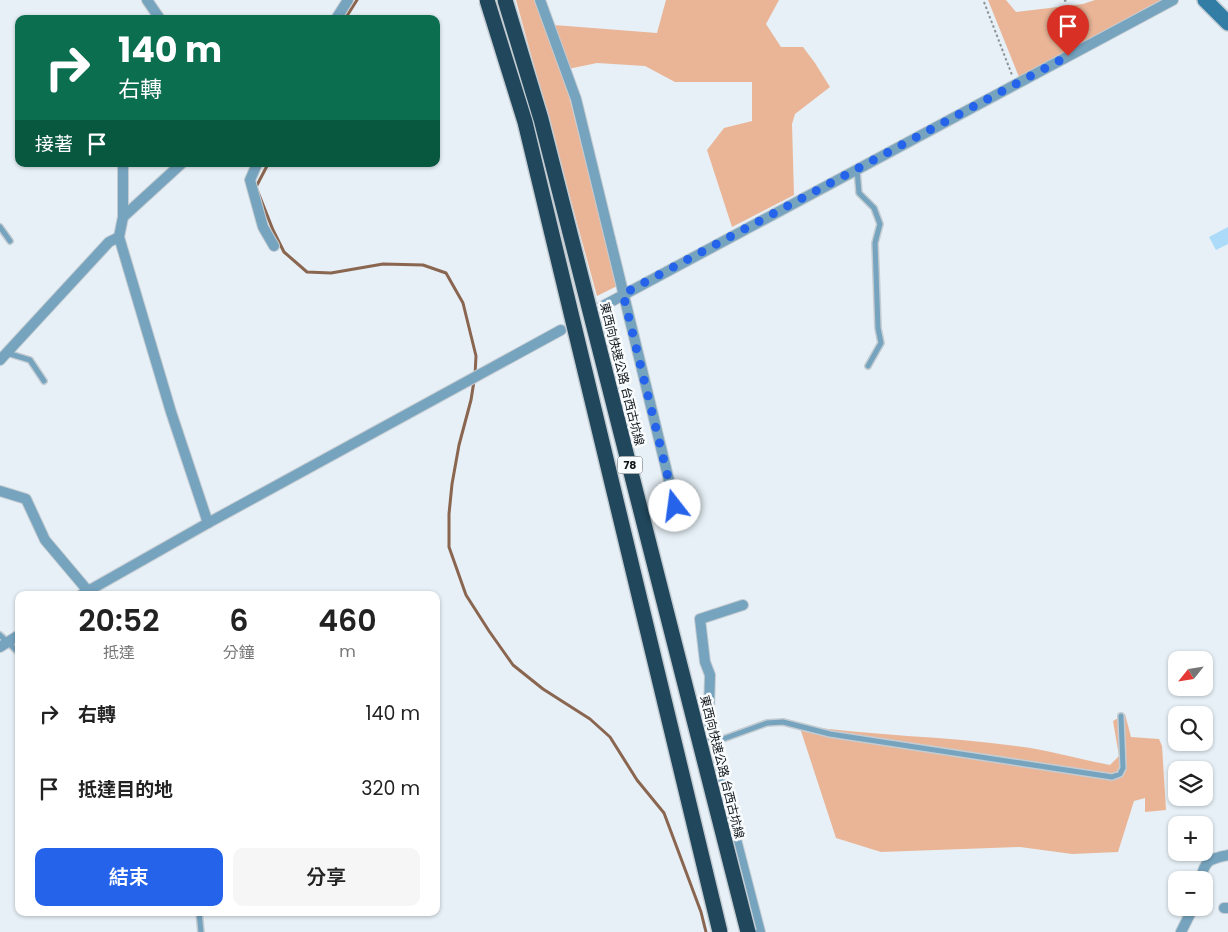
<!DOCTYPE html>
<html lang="zh-TW">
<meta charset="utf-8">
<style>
:root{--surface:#fff;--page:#f6f6f6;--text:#222;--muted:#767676;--accent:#2563eb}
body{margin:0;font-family:Poppins,"Noto Sans TC",sans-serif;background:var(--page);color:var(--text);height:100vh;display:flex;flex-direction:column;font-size:19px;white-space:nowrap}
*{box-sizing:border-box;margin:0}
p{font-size:16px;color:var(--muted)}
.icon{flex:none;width:28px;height:28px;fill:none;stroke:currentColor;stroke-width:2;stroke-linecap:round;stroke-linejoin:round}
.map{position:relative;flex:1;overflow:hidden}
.details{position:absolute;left:15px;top:591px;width:425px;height:325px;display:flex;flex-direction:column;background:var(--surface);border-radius:10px;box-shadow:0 1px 4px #0004}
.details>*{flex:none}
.top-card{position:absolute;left:15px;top:15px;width:425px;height:152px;border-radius:10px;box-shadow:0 1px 4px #0004;background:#0b6e4f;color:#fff;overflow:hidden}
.needle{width:32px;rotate:240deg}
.tools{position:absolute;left:1168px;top:651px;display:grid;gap:10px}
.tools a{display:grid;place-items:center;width:45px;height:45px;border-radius:10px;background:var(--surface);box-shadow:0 1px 4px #0004;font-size:25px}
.pin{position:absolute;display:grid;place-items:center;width:42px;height:42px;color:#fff;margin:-51px -21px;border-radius:50% 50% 50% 0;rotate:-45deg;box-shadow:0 0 5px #0007}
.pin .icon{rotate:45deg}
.me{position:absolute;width:55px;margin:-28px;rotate:345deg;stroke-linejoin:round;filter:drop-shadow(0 0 4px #0008)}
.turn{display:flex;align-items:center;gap:18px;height:105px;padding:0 20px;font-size:22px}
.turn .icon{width:65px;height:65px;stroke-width:2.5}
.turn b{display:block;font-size:35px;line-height:42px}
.then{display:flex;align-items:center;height:48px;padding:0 20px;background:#0003;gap:10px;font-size:19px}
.eta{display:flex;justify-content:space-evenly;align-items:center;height:85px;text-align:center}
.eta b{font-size:30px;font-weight:600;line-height:35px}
.primary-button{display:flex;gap:10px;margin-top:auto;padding:10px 20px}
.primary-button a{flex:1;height:58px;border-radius:10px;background:var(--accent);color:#fff;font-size:20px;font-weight:600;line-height:58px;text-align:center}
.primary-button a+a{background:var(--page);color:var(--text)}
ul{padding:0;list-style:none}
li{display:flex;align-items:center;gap:15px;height:75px;padding:0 20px}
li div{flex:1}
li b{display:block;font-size:19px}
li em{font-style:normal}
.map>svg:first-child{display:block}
</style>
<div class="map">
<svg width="1228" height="932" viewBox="0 0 1228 932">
<rect width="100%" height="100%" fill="#e6f0f6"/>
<g fill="#eab597">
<path d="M516,0h19l34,96 48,190 -20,10z"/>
<path d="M666,0h113l-13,24 15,23h22l12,16 15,24 -35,27 -3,10 2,71 -62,32 -25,-77 17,-22 28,-7v-39h-77l-30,-16 -48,-3 -29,6 -14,-44 103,8z"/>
<path d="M988,0h18l10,12 67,-8 12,-4h66l-142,77z"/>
<path d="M1125,714l6,23 28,2 3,7 4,64 -21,2v-14l-11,3 -16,51 -46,2 -52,-7 -139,5 -45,-14 -37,-113c72,11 145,11 217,21 32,4 63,13 94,19l9,-9 -6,-35z"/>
</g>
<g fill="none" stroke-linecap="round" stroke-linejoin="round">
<g stroke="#8a654f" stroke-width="3">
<path d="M345,19l12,-19"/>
<path d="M268,164l-12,23 17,43 11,22 23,20 24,1 52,-9 40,1 23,8 17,30 13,53 -1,19"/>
<path d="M474,381l-3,19 -12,45 -7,39 -3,30v33l17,48 23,36 24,34 30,24 47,30 20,18 27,43 27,33 37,99 5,20"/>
</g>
</g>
<path fill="#abdbf9" d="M1228,227v17l-12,6 -7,-13z"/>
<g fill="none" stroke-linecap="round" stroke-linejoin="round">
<defs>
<g id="lane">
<path d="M857,170l2,23 15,15 6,16 -5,19 3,85 3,15 -13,23"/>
<path d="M0,227l10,14"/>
<path d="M7,353l23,7 14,21"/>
<path d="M0,635l19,18"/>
<path d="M712,743l55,-20 16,-1 47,12 282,43 8,-3 3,-6 -2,-52"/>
<path d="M199,912l2,20"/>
</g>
<g id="street">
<path d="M147,0l13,19"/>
<path d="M540,0l36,99 99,406"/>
<path d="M336,19l12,-19"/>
<path d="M123,164v53l-4,20 52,175 37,111"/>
<path d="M257,164l-7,16 13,47 11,19"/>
<path d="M123,217l58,-53"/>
<path d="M601,307l572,-307"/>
<path d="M0,360l109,-118 10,-5"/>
<path d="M0,491l26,8 19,41 43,51"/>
<path d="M81,595l127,-72 353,-193"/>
<path d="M743,605l-43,14 5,43 5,13 -1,35 2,33 49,189"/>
<path d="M0,647l19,-12"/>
<path d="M1200,880c6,-21 8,-20 28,-25"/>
<path d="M1224,908h4"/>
<path d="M1181,932l12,-24"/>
</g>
<path id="secondary" d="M1205,0l23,23"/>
</defs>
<use href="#lane" stroke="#c4ccd2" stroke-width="8"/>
<use href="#street" stroke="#c4ccd2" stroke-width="12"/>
<use href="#secondary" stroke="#c4ccd2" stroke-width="18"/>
<g stroke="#8c9397" stroke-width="2" stroke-dasharray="2.5 2.5" stroke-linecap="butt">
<path d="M1064,1l4,-1"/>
<path d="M984,2l28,73"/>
</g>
<use href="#lane" stroke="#76a3be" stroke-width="5"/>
<use href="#street" stroke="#76a3be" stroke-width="10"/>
<use href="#secondary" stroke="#327da5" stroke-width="15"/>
<defs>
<g id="highway-bridge">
<path d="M487,0l38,122 195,810"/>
<path d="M505,0l36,119 207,813"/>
</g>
</defs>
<use href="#highway-bridge" stroke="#c4ccd2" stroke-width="18" stroke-linecap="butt"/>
<use href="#highway-bridge" stroke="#21475c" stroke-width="15"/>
</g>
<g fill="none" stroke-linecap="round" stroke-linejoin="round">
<path stroke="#2563eb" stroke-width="9" stroke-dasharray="0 16.2" d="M675,506l-52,-212 445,-238"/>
</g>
<g text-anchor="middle" stroke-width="5" stroke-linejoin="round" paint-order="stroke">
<rect fill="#f8fcfe" stroke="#55585a" stroke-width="1" x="617.5" y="456.5" width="25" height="17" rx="4"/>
<g font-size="11" font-weight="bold" fill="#0f1214">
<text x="630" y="469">78</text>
</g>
<g font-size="12" fill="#0f1214" stroke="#f8fcfe">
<text transform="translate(622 374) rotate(76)" y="4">東西向快速公路 台西古坑線</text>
<text transform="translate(722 767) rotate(76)" y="4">東西向快速公路 台西古坑線</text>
</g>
</g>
</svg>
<div class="tools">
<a><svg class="needle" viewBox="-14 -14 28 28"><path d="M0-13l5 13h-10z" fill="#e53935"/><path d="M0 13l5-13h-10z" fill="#767676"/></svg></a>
<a><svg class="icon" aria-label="search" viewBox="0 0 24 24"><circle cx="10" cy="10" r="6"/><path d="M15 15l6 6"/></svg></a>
<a><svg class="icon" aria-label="layers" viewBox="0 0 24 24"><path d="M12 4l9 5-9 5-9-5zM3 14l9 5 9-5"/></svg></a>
<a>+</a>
<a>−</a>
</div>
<div class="pin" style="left:1068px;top:56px;background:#d93025"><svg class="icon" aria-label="arrive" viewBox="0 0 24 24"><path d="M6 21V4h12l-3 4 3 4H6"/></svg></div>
<svg class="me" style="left:675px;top:506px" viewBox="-20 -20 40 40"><circle r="19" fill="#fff"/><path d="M0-13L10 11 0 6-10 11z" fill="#2563eb"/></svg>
<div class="top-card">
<div class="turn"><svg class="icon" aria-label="right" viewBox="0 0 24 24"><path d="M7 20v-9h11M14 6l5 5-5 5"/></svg><div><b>140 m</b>右轉</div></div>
<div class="then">接著<svg class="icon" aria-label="arrive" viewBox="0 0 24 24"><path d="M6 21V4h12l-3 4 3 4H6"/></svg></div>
</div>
<section class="details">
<div class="eta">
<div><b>20:52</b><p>抵達</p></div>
<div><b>6</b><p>分鐘</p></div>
<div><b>460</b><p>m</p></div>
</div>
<ul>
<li><svg class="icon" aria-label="right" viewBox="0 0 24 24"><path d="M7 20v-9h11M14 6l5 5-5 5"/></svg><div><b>右轉</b></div><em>140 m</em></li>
<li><svg class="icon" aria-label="arrive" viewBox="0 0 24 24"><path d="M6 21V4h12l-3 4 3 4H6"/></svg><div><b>抵達目的地</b></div><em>320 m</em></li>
</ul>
<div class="primary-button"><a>結束</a><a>分享</a></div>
</section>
</div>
